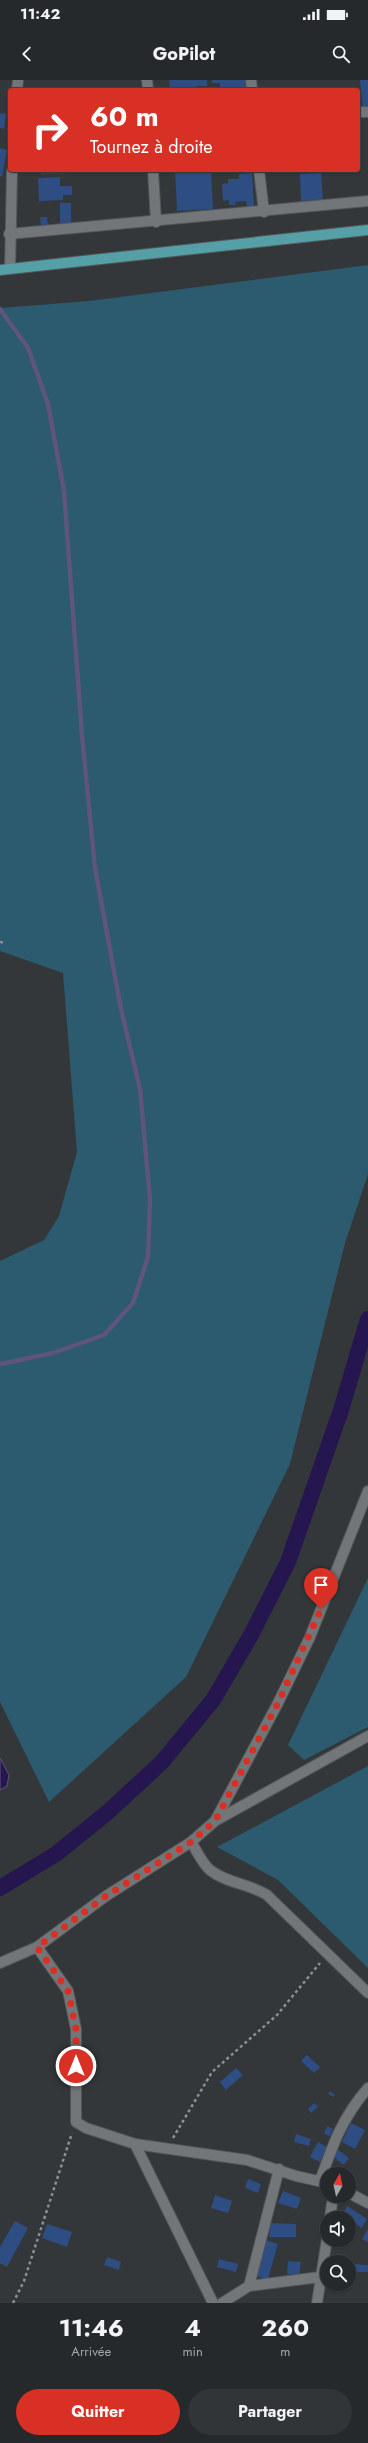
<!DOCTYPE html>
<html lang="fr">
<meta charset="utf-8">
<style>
:root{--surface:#26292b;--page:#323537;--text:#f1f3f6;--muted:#a4a6a9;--line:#424547;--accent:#d93025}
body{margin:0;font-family:Jost,sans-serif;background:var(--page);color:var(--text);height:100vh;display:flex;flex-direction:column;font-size:15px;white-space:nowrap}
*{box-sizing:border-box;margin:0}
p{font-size:13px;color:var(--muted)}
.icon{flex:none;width:22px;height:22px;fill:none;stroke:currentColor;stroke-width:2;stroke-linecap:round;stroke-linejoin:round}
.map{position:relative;height:2223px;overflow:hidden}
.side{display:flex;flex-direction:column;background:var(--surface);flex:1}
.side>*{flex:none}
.hud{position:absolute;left:8px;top:8px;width:352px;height:84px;border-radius:4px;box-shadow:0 1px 3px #0004,0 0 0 1px var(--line);background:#d93025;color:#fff;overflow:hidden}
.needle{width:26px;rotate:9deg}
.controls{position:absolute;left:320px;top:2087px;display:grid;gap:8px}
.controls a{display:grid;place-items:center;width:36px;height:36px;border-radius:50%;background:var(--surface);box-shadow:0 1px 3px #0004,0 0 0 1px var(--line);font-size:20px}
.pin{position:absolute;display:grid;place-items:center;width:34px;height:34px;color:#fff;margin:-41px -17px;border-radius:50% 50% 50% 0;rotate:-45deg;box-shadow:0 0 4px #0007}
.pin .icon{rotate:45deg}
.me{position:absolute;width:44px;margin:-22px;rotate:0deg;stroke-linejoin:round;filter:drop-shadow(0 0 3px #0008)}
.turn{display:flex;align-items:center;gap:14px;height:84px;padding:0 16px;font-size:18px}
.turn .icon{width:52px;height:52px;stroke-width:2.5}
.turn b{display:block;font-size:28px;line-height:34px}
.eta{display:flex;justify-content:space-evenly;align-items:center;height:68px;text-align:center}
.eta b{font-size:24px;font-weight:700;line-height:28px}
.button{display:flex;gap:8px;margin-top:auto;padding:8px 16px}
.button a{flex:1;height:46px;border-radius:24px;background:var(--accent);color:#fff;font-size:16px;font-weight:700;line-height:46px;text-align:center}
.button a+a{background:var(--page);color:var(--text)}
.status{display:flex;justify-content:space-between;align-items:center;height:28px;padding:0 20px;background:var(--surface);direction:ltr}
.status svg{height:11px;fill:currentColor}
header{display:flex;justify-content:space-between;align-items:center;height:52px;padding:0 16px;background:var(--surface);font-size:18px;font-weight:700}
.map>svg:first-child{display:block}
</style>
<div class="status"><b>11:42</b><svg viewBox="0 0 49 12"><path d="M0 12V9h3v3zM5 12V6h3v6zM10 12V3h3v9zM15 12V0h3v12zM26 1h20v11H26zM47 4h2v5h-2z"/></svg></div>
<header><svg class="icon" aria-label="back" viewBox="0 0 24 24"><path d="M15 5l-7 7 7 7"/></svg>GoPilot<svg class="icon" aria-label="search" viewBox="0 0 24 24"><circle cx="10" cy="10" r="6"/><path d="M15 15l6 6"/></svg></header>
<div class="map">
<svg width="368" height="2223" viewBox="0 0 368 2223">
<rect width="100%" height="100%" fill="#333739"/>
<g fill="#2c5a6f">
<path d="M368,185v909l-23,69 -55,221 -104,213 -137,125 -49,-100v-441l44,-21 15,-24 18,-64 -14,-179 -63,-22v-643l89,-7z"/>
<path d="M368,1498v149l-64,33 -16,-15z"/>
<path d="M368,1686v202l-90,-88 -61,-33z"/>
</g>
<path fill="#25164f" stroke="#5e547d" d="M0,1678l9,17 -2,11 -7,4z"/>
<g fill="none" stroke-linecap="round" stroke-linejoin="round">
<path stroke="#5e547d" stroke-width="4.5" d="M0,229l28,39 20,56 16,87 18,244 13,133 26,141 19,80 10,110 -2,58 -15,46 -29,32 -51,18 -53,11"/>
<path stroke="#25164f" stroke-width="16" d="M0,1808l56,-34 52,-42 54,-50 51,-62 38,-65 37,-73 53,-152 27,-91"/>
</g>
<g fill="#2d4d83">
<path d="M169,0h38v6h-10v4h-27z"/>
<path d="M212,0h35l1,10h-28v-7h-8z"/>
<path d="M360,0h8v29h-5z"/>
<path d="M0,33l6,1 -2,15 -4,-1z"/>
<path d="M0,68l7,2 -5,27 -2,-1z"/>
<path d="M41,90h30v3l-30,1z"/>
<path d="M175,90h36l2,39 -36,2z"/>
<path d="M252,93l2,34h-7l-1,-6 -11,1 1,3h-7v-5l-6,1 -1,-17 6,-1v-4h11v-5z"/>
<path d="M321,93l2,27 -22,1 -1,-27z"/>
<path d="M60,97v9h12v9h-9v5l-24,1 -1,-23z"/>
<rect x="60" y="123" width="11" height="22"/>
<path d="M40,137h7l1,10h-7z"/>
<path d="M307,1975l13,12 -6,6 -13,-12z"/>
<path d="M236,1988l7,7 -17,15 -6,-8z"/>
<path d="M330,2011l5,4 -2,2 -5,-3z"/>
<path d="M314,2023l4,4 -7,6 -3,-4z"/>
<path d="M351,2043l14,7 -10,19 -13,-7z"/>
<path d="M327,2046l6,3 -3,7 -6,-2z"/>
<path d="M296,2054l15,5 -2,7 -15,-4z"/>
<path d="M318,2062l9,5 -7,15 -10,-5z"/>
<path d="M337,2069l12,9 -5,7 -12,-9z"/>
<path d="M248,2099l13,5 -3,9 -13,-5z"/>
<path d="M283,2111l18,7 -4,11 -19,-6z"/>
<path d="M215,2115l17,6 -4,12 -17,-5z"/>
<path d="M347,2126l20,13 -5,9 -20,-13z"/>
<path d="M15,2141l13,7 -21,39 -7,-4v-16z"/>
<path d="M270,2143l26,1v13h-27z"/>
<path d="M47,2144l25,8 -5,15 -25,-9z"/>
<path d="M368,2149v13l-6,-3z"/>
<path d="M266,2160l12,4 -10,35 -13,-3z"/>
<path d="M107,2177l14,5 -2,8 -15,-5z"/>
<path d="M219,2179l19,5 -2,8 -19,-5z"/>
<path d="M288,2181l13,1 -2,14 -12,-2z"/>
<path d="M354,2184l14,1v7h-14z"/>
</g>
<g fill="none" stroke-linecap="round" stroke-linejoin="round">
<defs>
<g id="minor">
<path d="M147,0l1,10"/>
<path d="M251,0l1,10"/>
<path d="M17,10l1,-10"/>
<path d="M358,32h10"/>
<path d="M153,90l3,52"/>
<path d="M259,90l5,42"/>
<path d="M9,154l359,-33"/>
<path d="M10,189l2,-99"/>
<path d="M215,1741l63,-118 32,-66 58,-146"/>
<path d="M191,1762c6,9 11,21 19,28 16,13 40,14 57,25l101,98"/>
<path d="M37,1867l31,44 8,38v93l10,6 49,16 78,159"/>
<path d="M135,2064l112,16 49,16 31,7"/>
<path d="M320,2101c13,-37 22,-63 48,-93"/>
<path d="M349,2113l19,10"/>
<path d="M330,2138l3,-22"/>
<path d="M249,2206l30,-117"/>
<path d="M222,2223l27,-17 71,-9"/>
<path d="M317,2223l10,-64"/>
</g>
<path id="tertiary" d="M0,1883l37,-16 69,-51 85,-54 24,-21 153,-85"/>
<path id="primary" d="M0,190l368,-40"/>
</defs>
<use href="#minor" stroke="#535658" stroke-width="12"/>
<use href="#tertiary" stroke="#535658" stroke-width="12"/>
<use href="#primary" stroke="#535658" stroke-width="12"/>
<g stroke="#8d9092" stroke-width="2.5" stroke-dasharray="3 3" stroke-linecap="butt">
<path d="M0,862l5,1"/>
<path d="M173,2058l39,-66 65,-57 43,-52"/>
<path d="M13,2223l11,-22 48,-148"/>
</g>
<use href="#minor" stroke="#727679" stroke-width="10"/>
<use href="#tertiary" stroke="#727679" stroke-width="10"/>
<use href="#primary" stroke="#54a0a6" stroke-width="10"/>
</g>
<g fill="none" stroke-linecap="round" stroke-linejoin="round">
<path stroke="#d93025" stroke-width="7" stroke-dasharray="0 12.6" d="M76,1986v-37l-8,-38 -31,-44 69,-51 85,-54 24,-21 63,-118 43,-94"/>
</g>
</svg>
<div class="controls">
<a><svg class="needle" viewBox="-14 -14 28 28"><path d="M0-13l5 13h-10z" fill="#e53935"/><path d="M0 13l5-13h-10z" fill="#a4a6a9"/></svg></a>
<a><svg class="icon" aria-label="sound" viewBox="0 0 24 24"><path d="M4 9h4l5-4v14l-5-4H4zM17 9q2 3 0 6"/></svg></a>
<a><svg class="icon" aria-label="search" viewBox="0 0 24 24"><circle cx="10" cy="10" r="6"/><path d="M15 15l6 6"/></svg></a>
</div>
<div class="pin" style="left:321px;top:1529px;background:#d93025"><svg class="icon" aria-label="arrive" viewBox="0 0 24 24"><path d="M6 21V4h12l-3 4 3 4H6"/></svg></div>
<svg class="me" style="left:76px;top:1986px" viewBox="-20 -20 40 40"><circle r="17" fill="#d93025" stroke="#fff" stroke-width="3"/><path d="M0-11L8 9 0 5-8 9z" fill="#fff"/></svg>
<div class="hud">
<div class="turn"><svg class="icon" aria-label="right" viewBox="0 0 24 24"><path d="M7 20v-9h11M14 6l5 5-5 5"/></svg><div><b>60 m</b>Tournez à droite</div></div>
</div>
</div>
<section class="side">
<div class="eta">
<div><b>11:46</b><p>Arrivée</p></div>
<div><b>4</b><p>min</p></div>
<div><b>260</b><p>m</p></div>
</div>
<div class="button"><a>Quitter</a><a>Partager</a></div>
</section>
